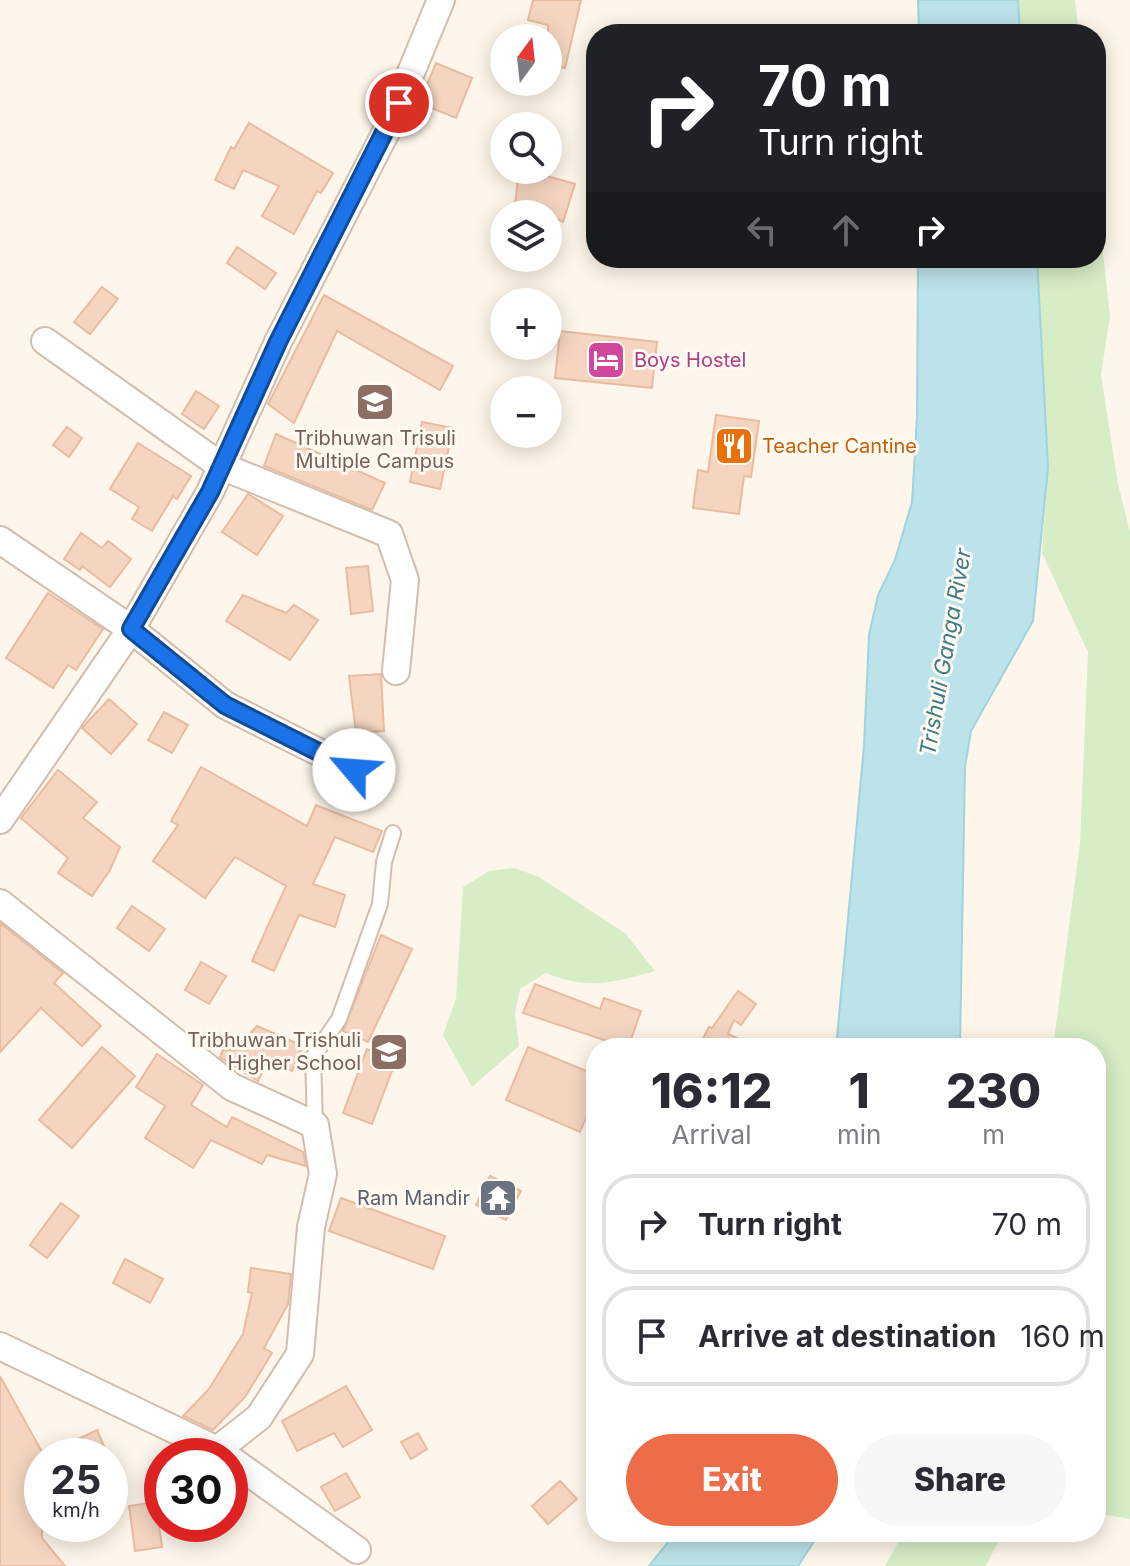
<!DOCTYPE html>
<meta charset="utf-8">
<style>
:root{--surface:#fff;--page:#f7f7f7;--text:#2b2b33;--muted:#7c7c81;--line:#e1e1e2;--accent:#ee6d49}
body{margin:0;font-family:Inter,sans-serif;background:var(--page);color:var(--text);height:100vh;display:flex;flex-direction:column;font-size:30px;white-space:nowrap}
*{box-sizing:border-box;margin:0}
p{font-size:26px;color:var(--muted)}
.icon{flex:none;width:44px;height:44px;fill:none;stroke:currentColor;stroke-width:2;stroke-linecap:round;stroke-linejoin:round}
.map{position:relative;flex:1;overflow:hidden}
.side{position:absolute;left:586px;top:1038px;width:520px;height:504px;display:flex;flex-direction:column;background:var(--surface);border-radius:32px;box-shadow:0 4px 20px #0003}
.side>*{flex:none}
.banner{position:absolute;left:586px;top:24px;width:520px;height:244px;border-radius:32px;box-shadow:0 4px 20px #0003;background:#202124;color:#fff;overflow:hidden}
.needle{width:52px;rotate:15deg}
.buttons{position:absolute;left:490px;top:24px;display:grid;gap:16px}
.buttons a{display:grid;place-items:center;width:72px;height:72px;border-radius:50%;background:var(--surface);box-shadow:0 4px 20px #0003;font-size:40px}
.speed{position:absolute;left:24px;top:1438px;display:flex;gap:16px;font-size:40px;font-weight:700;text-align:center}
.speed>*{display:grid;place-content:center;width:104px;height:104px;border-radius:50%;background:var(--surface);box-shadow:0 4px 20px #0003;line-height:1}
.speed small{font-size:20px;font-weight:400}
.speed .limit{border:12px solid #d22;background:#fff;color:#111}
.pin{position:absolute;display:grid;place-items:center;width:68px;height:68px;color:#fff;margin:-34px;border:4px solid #fff;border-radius:50%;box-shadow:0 2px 8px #0007}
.me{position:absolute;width:88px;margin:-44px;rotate:297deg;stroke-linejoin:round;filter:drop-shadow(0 0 6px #0008)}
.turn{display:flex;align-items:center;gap:28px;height:168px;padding:0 40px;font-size:36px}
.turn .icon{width:104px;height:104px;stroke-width:2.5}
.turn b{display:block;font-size:56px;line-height:68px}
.lanes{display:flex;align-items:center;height:76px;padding:0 40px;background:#0003;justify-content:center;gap:40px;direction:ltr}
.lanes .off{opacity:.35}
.eta{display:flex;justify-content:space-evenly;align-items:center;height:136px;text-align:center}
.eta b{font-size:48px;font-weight:800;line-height:56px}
.primary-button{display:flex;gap:16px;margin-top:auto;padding:16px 40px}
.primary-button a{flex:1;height:92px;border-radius:48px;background:var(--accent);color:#fff;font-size:32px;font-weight:800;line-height:92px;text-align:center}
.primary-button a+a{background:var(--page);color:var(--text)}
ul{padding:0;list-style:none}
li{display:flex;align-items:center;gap:24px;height:100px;margin:0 16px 12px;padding:0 24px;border:4px solid var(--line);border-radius:32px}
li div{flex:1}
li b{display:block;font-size:30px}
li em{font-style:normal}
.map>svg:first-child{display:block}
</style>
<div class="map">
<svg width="1130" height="1566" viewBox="0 0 1130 1566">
<rect width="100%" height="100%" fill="#fef6ea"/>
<g fill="#d6edc6">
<path d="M1018,0h57l4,34h-59z"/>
<path d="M1096,190l14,126 -9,59 17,109 12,48v987l-34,-6v-465h-43l27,-205 8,-191 -46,-99 6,-86 -11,-209h59z"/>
<path d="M515,868l24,9 86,56 30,38c-42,12 -68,19 -109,2l-26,16 -5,24 4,33 -47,41 -29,-52 13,-36 7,-112 26,-16z"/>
<path d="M904,1532h99l-17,34h-101z"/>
</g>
<g fill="#bce3ea" stroke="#a1d3dc" stroke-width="2">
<path d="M918,0h100l2,34h-101z"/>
<path d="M918,258h119l11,209 -15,154 -62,110 -6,36 -5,281h-124l28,-302 5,-111 9,-40 17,-35 17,-58 5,-85z"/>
<path d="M676,1532h144l-22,34h-149z"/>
</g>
<g fill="#f5d5c0" stroke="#e9bb9f" stroke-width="2">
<path d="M533,0h48l-16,68 -17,-3v-40l-20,-5z"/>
<path d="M436,63l36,15 -16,40 -37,-15z"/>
<path d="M249,123l84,50 -12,20 -4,-2 -23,43 -32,-18 17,-30 -36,-16 -9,19 -19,-9 16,-33 3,2z"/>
<path d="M519,170h30l-2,6 28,8 -12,38 -15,-8h-34z"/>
<path d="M237,247l39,26 -11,16 -38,-26z"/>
<path d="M102,287l16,12 -28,35 -16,-12z"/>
<path d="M324,295l129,71 -13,24 -103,-59 -43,92 -26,-19z"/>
<path d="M560,331l97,11 -5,46 -97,-10z"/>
<path d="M196,391l23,15 -15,23 -22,-15z"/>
<path d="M716,415l43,6 -8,56 -7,-1 -5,38 -46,-6 5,-38 10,2z"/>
<path d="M422,422l31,6 -13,61 -30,-7z"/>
<path d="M67,427l15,11 -13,19 -16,-12z"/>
<path d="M276,434l109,49 -13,27 -108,-44z"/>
<path d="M138,443l53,33 -14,23 -4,-3 -21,35 -20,-12 7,-12 -29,-18z"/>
<path d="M248,494l35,22 -26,39 -35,-23z"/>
<path d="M81,533l21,15 6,-7 23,18 -21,28 -28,-21 -2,4 -16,-11z"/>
<path d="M368,566l5,45 -22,3 -5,-46z"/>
<path d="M48,593l55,36 -27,41 -8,-5 -15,23 -47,-30z"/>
<path d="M243,595l43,18 8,-8 24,15 -28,40 -64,-39z"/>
<path d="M381,674l3,57 -28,2 -7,-57z"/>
<path d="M109,699l28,25 -26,30 -29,-26z"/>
<path d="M164,712l24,13 -16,28 -24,-13z"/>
<path d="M201,767l106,59 9,-21 66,26 -9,21 -38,-15 -22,47 32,11 -10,32 -36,-12 -25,56 -22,-10 34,-75 -51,-29 -30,41 -52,-37 25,-36 -7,-4z"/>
<path d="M58,770l39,32 -14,16 37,29 -10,23 -18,26 -34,-23 10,-15 -47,-40z"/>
<path d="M132,906l33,23 -16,22 -32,-23z"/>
<path d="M0,923l63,50 -9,10 47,43 -19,20 -41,-38 -41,44z"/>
<path d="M381,935l31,14 -44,93 -25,-11z"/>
<path d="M201,962l25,14 -17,28 -24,-14z"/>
<path d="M535,984l65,25 4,-11 37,13 -13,37 -105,-35z"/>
<path d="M738,991l18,13 -15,21 -7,-5 -6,14 31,14h-61l11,-21 3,1z"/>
<path d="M257,1026l46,20 -11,25 -24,-11 -10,21 -38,-24 3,-7h12z"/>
<path d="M102,1047l33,29 -63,72 -33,-28z"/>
<path d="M528,1047l68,28v20l-16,37 -74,-32z"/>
<path d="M367,1049l29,11 -24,64 -29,-11z"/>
<path d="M157,1054l46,31 -12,20 36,22 5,-10 71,35 3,14 -39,-11 -5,9 -51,-24 -18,28 -48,-30 20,-32 -29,-19z"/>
<path d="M490,1176l31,15 -15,29 -30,-15z"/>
<path d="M341,1198l104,38 -12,33 -104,-38z"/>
<path d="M61,1203l18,13 -32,42 -17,-13z"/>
<path d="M125,1259l38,20 -13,24 -37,-20z"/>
<path d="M251,1268l40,6 -3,30 -24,44 8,5 -27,44 -32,33 -30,-14 26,-27 34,-55 9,-41 -4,-1z"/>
<path d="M0,1376l42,76v86l23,28h-65z"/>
<path d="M346,1386l26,44 -29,17 -9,-14 -37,18 -15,-30z"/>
<path d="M97,1430l11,26h-23l-7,-17z"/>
<path d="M418,1433l9,16 -16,10 -10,-17z"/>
<path d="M346,1473l14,24 -25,14 -14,-24z"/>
<path d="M560,1481l17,18 -29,25 -16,-18z"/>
<path d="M156,1502l6,45 -27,4 -6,-45z"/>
</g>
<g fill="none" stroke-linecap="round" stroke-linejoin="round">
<defs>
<path id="lane" d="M315,1125l-2,-68 26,-38 41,-115 4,-42 9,-29"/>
<g id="street">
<path d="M45,341l176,125 168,68 16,46 -9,91"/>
<path d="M0,540l131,89 94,76 129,65"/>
<path d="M0,820l131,-191 79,-137 68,-150 110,-214 53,-128"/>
<path d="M0,903l232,184 83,38 8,49 -12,53 -11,127 -41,63 -42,33 -217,-104"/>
<path d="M230,1459l127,91"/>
</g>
</defs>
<use href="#lane" stroke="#d2beae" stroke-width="18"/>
<use href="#street" stroke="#d2beae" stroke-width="30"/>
<use href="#lane" stroke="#fff" stroke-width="14"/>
<use href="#street" stroke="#fff" stroke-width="26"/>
</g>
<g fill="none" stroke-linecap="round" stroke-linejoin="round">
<defs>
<path id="route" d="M354,770l-129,-65 -94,-76 79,-137 68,-150 121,-239"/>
</defs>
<use href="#route" stroke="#114b97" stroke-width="20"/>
<use href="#route" stroke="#1a73e8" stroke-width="14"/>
</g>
<defs>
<symbol id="hotel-square" viewBox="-11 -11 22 22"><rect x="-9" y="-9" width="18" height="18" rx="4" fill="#d1479c" stroke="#fffaf2"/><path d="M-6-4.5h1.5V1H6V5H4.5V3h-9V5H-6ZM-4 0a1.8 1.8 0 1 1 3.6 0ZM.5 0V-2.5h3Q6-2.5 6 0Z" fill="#fff"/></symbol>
<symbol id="university-square" viewBox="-11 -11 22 22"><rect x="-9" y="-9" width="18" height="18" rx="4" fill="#8d6e63" stroke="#fffaf2"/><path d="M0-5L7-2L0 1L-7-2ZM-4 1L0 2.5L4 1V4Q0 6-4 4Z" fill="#fff"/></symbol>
<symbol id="restaurant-square" viewBox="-11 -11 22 22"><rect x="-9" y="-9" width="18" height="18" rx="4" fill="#e8710a" stroke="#fffaf2"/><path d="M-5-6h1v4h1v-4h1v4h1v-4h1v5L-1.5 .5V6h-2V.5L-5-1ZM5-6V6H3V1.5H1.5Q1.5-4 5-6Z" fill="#fff"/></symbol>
<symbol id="school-square" viewBox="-11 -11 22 22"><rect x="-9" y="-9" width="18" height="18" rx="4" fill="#8d6e63" stroke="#fffaf2"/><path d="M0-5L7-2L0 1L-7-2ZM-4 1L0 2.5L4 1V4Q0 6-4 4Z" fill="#fff"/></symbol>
<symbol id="temple-square" viewBox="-11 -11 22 22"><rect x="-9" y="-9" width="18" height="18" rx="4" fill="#6b7280" stroke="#fffaf2"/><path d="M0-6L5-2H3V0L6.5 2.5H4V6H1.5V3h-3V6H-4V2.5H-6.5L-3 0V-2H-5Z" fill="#fff"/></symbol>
</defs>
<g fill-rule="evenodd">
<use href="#hotel-square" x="584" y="338" width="44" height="44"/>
<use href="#university-square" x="353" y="380" width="44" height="44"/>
<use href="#restaurant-square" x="712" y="424" width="44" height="44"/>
<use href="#school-square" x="367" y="1030" width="44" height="44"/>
<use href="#temple-square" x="476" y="1176" width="44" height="44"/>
</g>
<g text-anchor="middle" stroke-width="6" stroke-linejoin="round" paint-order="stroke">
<g font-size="20" fill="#b23c85" stroke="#fffaf2" text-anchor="start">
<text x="634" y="367">Boys Hostel</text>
</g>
<g font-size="20" fill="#785e54" stroke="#fffaf2">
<text x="375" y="445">Tribhuwan Trisuli<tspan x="375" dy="23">Multiple Campus</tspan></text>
<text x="361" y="1047" text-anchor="end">Tribhuwan Trishuli<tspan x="361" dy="23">Higher School</tspan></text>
</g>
<g font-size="20" fill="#c56008" stroke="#fffaf2" text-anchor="start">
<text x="762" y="453">Teacher Cantine</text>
</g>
<g font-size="20" fill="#5b616d" stroke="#fffaf2" text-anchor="end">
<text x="470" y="1205">Ram Mandir</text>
</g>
<g font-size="22" font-style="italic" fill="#3f7c88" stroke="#fffaf2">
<text transform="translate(945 652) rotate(-80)" y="8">Trishuli Ganga River</text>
</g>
</g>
</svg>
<div class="buttons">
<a><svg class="needle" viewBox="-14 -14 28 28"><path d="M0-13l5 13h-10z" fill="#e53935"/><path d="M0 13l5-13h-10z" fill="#7c7c81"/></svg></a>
<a><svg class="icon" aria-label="search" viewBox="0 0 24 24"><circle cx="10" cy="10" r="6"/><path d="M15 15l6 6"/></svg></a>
<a><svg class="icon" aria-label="layers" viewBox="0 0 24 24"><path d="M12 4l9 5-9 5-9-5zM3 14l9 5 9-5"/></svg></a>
<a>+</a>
<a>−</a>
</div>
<div class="speed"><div>25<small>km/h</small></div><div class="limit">30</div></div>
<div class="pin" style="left:399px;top:103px;background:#d93025"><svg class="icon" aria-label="arrive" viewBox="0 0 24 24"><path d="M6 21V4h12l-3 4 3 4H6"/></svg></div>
<svg class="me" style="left:354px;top:770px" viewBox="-20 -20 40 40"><circle r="19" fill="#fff"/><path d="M0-13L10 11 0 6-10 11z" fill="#1a73e8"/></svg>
<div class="banner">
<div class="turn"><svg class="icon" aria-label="right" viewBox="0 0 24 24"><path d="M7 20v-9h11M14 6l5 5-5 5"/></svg><div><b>70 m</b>Turn right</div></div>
<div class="lanes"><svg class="icon off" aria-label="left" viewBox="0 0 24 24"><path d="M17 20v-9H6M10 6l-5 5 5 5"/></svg><svg class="icon off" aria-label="ahead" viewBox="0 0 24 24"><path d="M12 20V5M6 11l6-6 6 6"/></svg><svg class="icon" aria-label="right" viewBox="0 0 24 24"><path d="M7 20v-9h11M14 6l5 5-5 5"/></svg></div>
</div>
<section class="side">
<div class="eta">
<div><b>16:12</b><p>Arrival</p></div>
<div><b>1</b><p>min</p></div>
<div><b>230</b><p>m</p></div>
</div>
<ul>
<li><svg class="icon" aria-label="right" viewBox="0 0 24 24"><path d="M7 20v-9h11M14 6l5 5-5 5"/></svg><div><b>Turn right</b></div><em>70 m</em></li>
<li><svg class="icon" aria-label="arrive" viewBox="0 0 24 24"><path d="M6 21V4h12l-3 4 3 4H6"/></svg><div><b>Arrive at destination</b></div><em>160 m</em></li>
</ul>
<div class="primary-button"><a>Exit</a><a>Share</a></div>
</section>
</div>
